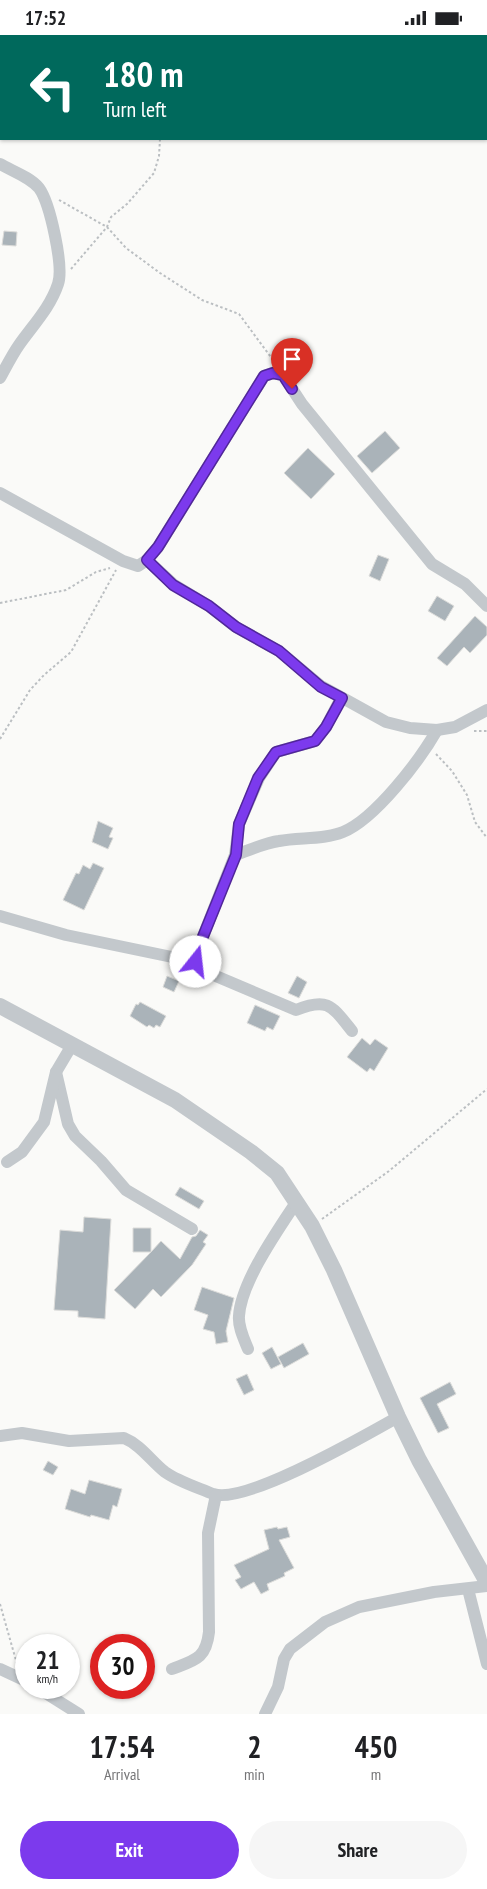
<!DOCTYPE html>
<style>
:root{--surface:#fff;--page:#f6f6f6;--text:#202124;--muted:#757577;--accent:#7c3aed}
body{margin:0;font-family:"PT Sans Narrow",sans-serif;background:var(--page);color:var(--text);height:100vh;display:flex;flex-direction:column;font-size:19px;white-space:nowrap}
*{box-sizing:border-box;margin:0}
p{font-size:16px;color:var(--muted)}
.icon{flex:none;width:28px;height:28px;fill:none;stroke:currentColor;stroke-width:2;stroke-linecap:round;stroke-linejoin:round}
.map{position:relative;height:1679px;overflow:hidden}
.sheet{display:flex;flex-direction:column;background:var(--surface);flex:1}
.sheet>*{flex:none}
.top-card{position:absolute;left:0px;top:0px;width:488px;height:105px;box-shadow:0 1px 4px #0004;background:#00695c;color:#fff;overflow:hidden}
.speed{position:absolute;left:15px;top:1599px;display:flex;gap:10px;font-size:25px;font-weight:700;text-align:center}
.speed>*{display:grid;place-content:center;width:65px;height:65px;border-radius:50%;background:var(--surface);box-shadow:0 1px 4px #0004;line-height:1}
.speed small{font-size:12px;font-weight:400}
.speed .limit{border:8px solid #d22;background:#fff;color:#111}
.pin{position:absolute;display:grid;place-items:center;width:42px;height:42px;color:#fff;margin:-51px -21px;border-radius:50% 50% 50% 0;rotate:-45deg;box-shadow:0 0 5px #0007}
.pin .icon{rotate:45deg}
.me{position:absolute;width:55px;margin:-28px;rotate:16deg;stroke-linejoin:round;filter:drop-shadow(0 0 4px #0008)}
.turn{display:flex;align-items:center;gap:18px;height:105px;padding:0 20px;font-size:22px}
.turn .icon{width:65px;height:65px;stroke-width:2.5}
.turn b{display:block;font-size:35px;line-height:42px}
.eta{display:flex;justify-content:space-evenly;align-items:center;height:85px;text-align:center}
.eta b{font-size:30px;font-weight:800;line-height:35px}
.cta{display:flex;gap:10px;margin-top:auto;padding:10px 20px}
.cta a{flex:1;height:58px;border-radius:30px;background:var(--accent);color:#fff;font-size:20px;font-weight:800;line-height:58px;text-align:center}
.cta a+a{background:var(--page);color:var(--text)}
.status{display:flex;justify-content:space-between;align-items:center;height:35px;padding:0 25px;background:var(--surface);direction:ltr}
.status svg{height:14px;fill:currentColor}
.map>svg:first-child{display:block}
</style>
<div class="status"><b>17:52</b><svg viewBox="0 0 49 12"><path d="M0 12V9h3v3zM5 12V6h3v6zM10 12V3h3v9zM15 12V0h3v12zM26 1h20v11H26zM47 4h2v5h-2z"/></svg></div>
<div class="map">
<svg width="487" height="1679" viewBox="0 0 487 1679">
<rect width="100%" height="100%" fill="#fafaf8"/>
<g fill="#aab3b9" stroke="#dcdcda">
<path d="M4,196l13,1 -1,14 -14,-1z"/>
<path d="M385,396l15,17 -28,25 -15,-17z"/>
<path d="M308,413l27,26 -24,25 -27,-26z"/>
<path d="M378,520l11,4 -9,22 -11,-5z"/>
<path d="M437,561l17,10 -9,15 -17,-10z"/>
<path d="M475,581l12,11v8l-17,18 -6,-6 -17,19 -10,-8z"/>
<path d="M98,786l15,7 -4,9 4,1 -5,11 -16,-7z"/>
<path d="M93,828l11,5 -20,42 -21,-10 13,-27 3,1 4,-9 7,4z"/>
<path d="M167,941l12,5 -5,11 -11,-5z"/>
<path d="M297,941l10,6 -8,16 -11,-5z"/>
<path d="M140,967l26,14 -6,11 -4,-2 -2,3 -5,-3 -2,2 -17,-11 6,-12 2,1z"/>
<path d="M255,970l25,11 -7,14 -6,-3 -2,4 -18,-8z"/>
<path d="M362,1003l8,7 5,-6 13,9 -14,23 -4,-3 -3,4 -20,-15z"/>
<path d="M180,1152l24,14 -5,8 -24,-14z"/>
<path d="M84,1182l27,2 -6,100 -27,-2v-6l-24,-1 6,-80 23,2z"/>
<path d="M133,1193h18v24l10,-11 19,18 12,-22 4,-1 4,-6 8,5 -5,7 3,2 -14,21 -31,32 -8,-8 -18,20 -21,-19 37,-38h-18z"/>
<path d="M202,1252l32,11 -8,33 2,11 -12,2 -2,-12 -11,-3 5,-14 -14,-5z"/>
<path d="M303,1308l6,11 -25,14 -6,-11z"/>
<path d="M272,1312l9,17 -10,5 -9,-16z"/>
<path d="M247,1339l7,16 -10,5 -8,-16z"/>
<path d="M450,1347l6,12 -19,10 12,24 -11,5 -18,-35z"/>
<path d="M48,1426l10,6 -5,8 -10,-5z"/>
<path d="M89,1445l33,9 -5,18 -4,-2 -4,15 -18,-5 -1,2 -25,-8 6,-20 14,5z"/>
<path d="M277,1492l1,2 9,-2 3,10 -11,3 15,28 -10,5 1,3 -18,8 2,6 -8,4 -7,-12 -13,7 -6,-9 6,-3 -7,-12 35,-16 -5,-19z"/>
</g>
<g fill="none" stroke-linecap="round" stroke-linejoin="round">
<g stroke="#bbbfc2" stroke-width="2" stroke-dasharray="2.5 2.5" stroke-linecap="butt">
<path d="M205,1l1,-1"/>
<path d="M59,165l48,27 19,21 34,25 42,27 37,14 34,46"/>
<path d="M71,234l36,-42 4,-10 16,-13 27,-31 5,-17 1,-17"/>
<path d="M0,568l66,-13 30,-18 14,-4"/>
<path d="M474,696h13"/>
<path d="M0,704l30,-49 14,-15 27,-23 45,-82"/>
<path d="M436,719l16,17 15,24 8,27 12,16"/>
<path d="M322,1184l67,-48 98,-82"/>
<path d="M0,1569l17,60"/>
</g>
<g stroke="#c3c8cc" stroke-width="12">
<path d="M452,0v1"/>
<path d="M486,53h1"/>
<path d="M0,129c12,7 30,13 39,24 11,15 25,79 19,96 -8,24 -25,41 -39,61 -7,10 -13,22 -19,33"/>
<path d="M0,458l123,68 15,5 9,-6 11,-13 106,-171 9,-3 10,2 19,29 130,160 33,20 22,22"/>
<path d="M147,525l26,24 36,22 27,21 43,24 42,35 65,36 24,6 27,2 18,-3 32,-17"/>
<path d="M235,820l4,-31 20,-46 17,-26 39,-11 11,-14 15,-29"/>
<path d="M0,881l66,19 130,27"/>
<path d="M352,996c-20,-25 -24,-34 -56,-21l-92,-39 -8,-9 4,-18 35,-89c15,-5 29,-12 44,-14 20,-4 44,-1 64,-9 32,-13 77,-72 94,-102"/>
<path d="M56,1037l12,52 7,12 26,25 25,29 66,39"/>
<path d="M7,1127l15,-10 22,-30 12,-50 16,-27"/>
<path d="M248,1314c-4,-10 -10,-22 -9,-33 2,-34 39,-86 58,-115"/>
<path d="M0,1401l22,-3 47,8 55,-3c17,7 27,23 41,34 12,9 34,16 48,22 32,11 153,-59 185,-77"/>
<path d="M468,1554l19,75"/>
<path d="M0,1634l26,12"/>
<path d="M172,1634c23,-9 34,-10 37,-37l-1,-99 8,-38"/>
<path d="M36,1652l43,27"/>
<path d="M265,1679l13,-27 6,-28 6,-10 35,-27 34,-15 75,-15 53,-6"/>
</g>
<path stroke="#c3c8cc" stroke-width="16" d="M0,971l175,94 76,52 26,21 35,53 22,44 64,147 21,43 68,122"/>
</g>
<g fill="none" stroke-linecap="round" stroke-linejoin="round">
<defs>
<path id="route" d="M196,927l4,-18 36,-89 3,-31 19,-46 18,-26 39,-11 11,-14 16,-29 -21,-11 -42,-36 -43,-24 -27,-21 -36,-21 -26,-25 11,-13 106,-171 9,-3 10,2 9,14"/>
</defs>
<use href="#route" stroke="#51269a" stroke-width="12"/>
<use href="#route" stroke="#7c3aed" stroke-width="9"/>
</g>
</svg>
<div class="speed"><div>21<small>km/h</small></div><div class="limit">30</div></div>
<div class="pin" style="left:292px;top:354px;background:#d93025"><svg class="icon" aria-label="arrive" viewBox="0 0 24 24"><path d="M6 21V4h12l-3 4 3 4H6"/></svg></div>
<svg class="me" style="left:196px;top:927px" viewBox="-20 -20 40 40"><circle r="19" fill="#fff"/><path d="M0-13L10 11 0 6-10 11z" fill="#7c3aed"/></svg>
<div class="top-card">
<div class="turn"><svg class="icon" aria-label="left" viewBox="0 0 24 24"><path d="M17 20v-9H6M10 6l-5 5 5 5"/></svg><div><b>180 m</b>Turn left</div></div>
</div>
</div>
<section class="sheet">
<div class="eta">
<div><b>17:54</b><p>Arrival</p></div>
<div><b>2</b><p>min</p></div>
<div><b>450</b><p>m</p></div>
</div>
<div class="cta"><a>Exit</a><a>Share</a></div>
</section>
